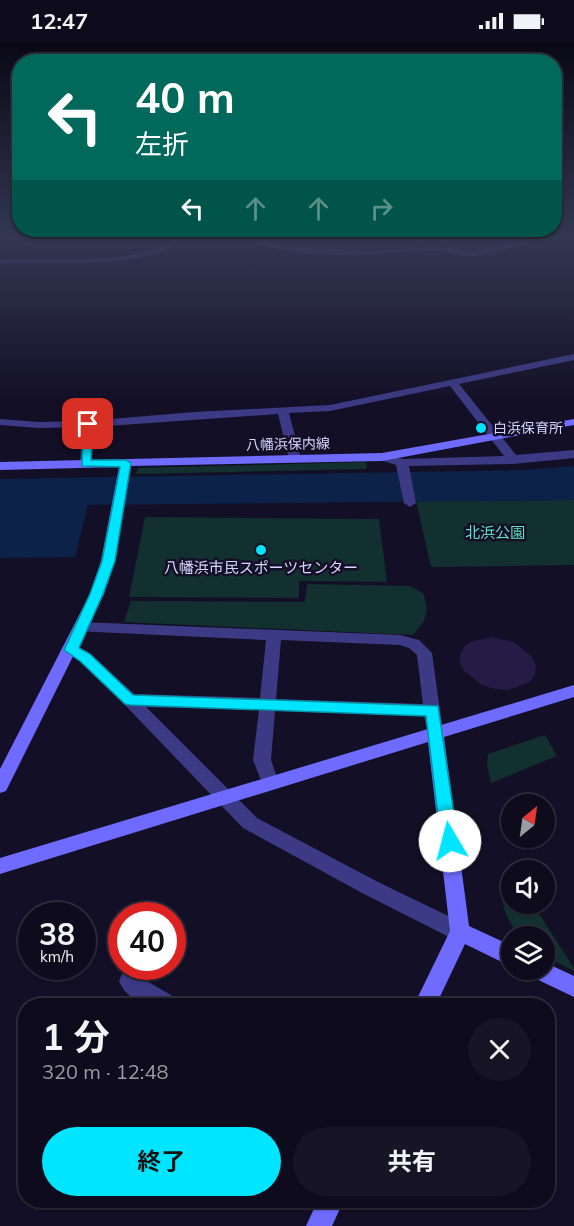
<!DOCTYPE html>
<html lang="ja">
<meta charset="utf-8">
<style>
:root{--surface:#0e0b1c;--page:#171425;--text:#f1f3f6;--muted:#9b9ba3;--line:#2e2b3b;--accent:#00e5ff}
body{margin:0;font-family:Mulish,"Noto Sans JP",sans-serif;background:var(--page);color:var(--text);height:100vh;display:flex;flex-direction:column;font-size:22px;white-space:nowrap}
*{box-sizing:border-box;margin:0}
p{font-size:20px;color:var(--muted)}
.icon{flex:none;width:33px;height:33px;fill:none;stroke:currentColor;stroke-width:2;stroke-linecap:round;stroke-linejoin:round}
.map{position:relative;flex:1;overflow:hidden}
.drawer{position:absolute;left:18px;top:956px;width:537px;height:210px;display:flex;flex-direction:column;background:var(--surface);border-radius:24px;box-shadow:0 2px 4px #0004,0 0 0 2px var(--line)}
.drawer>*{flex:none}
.top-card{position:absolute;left:12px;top:12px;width:550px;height:183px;border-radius:24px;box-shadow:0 2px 4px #0004,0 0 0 2px var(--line);background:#00695c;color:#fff;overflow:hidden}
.needle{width:39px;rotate:29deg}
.buttons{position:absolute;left:501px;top:752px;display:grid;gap:12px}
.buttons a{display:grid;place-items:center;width:54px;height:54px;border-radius:50%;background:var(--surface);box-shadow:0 2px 4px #0004,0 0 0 2px var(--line);font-size:30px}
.speed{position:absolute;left:18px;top:860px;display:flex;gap:12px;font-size:30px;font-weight:700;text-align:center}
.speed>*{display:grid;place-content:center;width:78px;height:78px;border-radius:50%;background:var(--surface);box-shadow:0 2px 4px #0004,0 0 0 2px var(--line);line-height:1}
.speed small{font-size:15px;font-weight:400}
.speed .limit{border:9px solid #d22;background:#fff;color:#111}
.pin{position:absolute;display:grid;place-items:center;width:51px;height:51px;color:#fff;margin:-26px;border-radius:12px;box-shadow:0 3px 9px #0006}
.me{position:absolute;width:66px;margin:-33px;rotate:352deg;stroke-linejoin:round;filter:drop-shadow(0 0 4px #0008)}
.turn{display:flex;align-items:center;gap:21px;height:126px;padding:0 24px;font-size:27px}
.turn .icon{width:78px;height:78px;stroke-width:2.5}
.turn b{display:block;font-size:42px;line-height:51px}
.lanes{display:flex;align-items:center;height:57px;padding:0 24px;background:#0003;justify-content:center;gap:30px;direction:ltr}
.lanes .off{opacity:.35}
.round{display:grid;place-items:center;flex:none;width:63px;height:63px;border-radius:32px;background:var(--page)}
.overview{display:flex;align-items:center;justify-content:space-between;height:102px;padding:0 24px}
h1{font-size:36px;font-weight:700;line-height:45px}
.cta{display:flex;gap:12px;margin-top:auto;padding:12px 24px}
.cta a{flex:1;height:69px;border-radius:36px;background:var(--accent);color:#111;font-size:24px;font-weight:700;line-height:69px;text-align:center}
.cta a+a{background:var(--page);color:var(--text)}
.status{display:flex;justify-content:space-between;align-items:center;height:42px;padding:0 30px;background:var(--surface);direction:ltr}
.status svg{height:16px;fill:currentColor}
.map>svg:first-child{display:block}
</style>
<div class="status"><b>12:47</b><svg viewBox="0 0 49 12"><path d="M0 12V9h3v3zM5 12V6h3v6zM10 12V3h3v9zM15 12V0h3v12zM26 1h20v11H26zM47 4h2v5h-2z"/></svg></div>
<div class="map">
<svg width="574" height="1184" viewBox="0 0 574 1184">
<rect width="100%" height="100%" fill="#130f26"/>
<g fill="#12302f">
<path d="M366,420l1,7 -231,5 2,-6z"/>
<path d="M574,458v65l-143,2 -15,-66z"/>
<path d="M145,475l234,2 8,63 -88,-1v17l-170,-1z"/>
<path d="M307,542l103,2 13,7c7,20 4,26 -10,42l-289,-13 7,-21 174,1z"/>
<path d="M545,693l12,21 -66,27 -4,-18 1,-11z"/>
<path d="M509,826l2,3 1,32h20l42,65v3l-29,-15 -1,-20 -27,-2c-17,-28 -18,-35 -8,-66z"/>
</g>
<path fill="#0c2248" d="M574,424v34l-486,5 -13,52 -75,1v-79l523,-9z"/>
<path fill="#241b47" d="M491,595l23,5 17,14 5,9 -1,9 -5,8 -21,8 -14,-1 -13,-4 -18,-14 -4,-8v-8l4,-8 6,-5z"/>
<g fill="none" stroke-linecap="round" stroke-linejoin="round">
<g fill="#3d3a85" fill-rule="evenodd">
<path d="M174,197h9c-36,32 -135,22 -183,25v-4c53,-4 129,8 174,-21z"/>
<path d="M252,197h10l29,8 75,4 71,-5 34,6 50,-13h11c-14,9 -40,15 -57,17 -14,1 -27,-6 -41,-5 -43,1 -148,13 -182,-12z"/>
<path d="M574,312v6l-115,24 57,71 58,-5v8l-61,6 -104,2 7,37 -6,4 -6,-4 -8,-38 -18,-6v-4l4,-2 21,6 101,-3 -54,-70 -120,25 -41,2 12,46 -6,4 -6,-4 -11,-45 -185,13 -1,37 -6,4 -6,-4 2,-37 -43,1 -39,-3v-6l39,3 49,-1 106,-9 136,-7z"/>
<path d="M80,580l320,13 19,5 13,13 11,80 -2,5 -6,1 -6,-1 -5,-22 -149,-5 -4,49 8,23 -3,5 -6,2 -6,-2 -11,-28 6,-50 -113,-3 111,111 121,64 89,43 3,7 -3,7 -7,2 -7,-2 -89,-45 -121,-66 -119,-124 -44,-42 -17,-12 3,-4 5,-1 19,9 44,40 126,4 6,-58 -191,-9 -2,-4zM281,598l119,5 9,3 8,7 6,49 -147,-5z"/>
<path d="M130,929l44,26 3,8c-22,0 -48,0 -58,-24l3,-7z"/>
</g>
<g fill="#6f6bff" fill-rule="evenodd">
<path d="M574,377v6l-192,36 -251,5 -16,95 -11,33 -98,197 -6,2v-24l90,-175 11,-33 18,-94 -119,3v-8l382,-9z"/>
<path d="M574,643v12l-130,40 25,189 43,20v21l-47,-23 -29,61h-22l36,-74 -22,-189 -428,132v-16z"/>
<path d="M544,920l30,14v21l-44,-21 -4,-7h18z"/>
<path d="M318,1158h26l-12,26h-26z"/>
</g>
</g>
<linearGradient id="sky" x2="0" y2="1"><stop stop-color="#0a0815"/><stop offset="0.54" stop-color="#333752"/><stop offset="1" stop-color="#333752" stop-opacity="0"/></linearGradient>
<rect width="574" height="362" fill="url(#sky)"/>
<path fill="#00e5ff" stroke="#0095a6" stroke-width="1.5" d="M88,379l5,3 -2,36h35l5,3 -16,98 -12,33 -24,54 11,6 43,41 305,11 20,135 -2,5 -6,2 -6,-2 -3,-5 -15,-125 -296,-11 -5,-1 -45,-43 -16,-11 26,-56 12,-33 18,-94 -38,-1 1,-42z"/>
<g fill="#00e5ff" stroke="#130f26" stroke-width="2">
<circle cx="481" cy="386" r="6"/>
<circle cx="261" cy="508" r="6"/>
</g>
<g text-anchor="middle" stroke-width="5" stroke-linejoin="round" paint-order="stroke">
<g font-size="14" fill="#d9d4ff" stroke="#130f26" text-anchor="start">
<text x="493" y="391">白浜保育所</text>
</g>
<g font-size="14" fill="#d9d4ff" stroke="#130f26">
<text transform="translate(288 402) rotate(-1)" y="5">八幡浜保内線</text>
</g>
<g font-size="15" fill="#5fe0c0" stroke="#130f26">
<text x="495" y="496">北浜公園</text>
</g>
<g font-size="15" fill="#d9d4ff" stroke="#130f26">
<text x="261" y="531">八幡浜市民スポーツセンター</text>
</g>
</g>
</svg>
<div class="buttons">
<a><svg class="needle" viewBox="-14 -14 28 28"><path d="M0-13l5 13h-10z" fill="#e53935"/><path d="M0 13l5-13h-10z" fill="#9b9ba3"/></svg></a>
<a><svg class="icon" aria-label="sound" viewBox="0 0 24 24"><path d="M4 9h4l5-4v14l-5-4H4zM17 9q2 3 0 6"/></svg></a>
<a><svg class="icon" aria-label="layers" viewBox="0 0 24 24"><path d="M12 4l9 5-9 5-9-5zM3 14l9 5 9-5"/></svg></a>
</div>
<div class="speed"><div>38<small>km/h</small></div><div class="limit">40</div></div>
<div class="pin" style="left:88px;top:382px;background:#d93025"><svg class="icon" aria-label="arrive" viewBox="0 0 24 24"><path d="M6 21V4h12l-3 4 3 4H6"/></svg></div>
<svg class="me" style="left:450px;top:799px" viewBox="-20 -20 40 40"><circle r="19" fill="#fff"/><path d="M0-13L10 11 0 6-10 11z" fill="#00e5ff"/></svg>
<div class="top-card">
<div class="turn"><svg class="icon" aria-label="left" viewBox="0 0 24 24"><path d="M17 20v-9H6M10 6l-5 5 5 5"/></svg><div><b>40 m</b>左折</div></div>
<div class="lanes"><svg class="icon" aria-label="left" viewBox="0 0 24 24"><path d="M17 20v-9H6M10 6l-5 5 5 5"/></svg><svg class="icon off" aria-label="ahead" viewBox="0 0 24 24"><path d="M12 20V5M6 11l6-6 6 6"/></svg><svg class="icon off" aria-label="ahead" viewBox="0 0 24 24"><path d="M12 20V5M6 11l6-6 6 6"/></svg><svg class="icon off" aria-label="right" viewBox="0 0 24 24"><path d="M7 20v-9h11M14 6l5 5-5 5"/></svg></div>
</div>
<section class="drawer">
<div class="overview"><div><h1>1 分</h1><p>320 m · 12:48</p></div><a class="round"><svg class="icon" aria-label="close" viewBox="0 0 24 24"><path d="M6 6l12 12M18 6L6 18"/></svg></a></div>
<div class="cta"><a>終了</a><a>共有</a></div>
</section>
</div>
